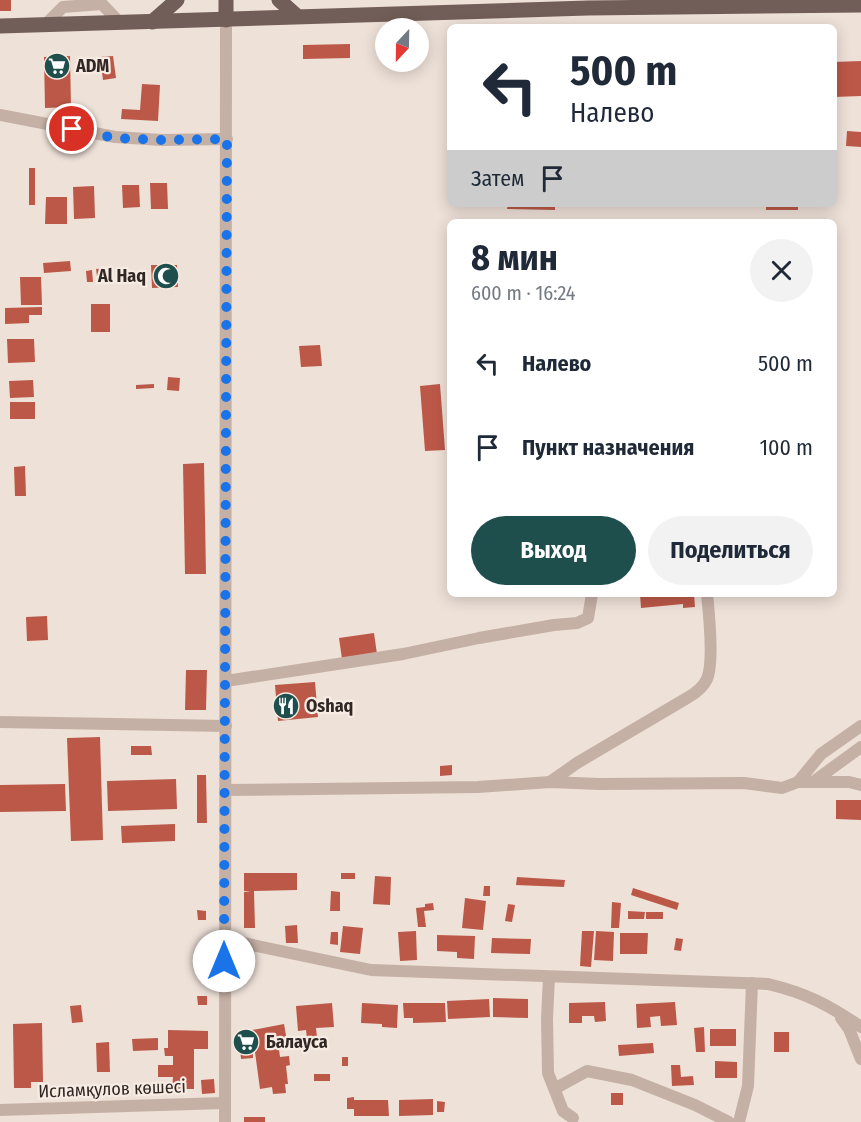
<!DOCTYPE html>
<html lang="ru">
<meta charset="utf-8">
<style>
:root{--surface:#fff;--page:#f2f2f3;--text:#1f2937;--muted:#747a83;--accent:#1f4f4d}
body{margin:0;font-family:"Fira Sans Condensed",sans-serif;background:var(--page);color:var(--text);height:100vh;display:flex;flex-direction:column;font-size:22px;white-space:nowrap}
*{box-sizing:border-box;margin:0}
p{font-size:20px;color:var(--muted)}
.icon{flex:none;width:33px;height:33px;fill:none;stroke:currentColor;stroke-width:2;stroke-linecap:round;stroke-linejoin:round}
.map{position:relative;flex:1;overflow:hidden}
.panel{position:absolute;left:447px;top:219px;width:390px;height:378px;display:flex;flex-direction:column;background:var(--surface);border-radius:9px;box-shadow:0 3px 15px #0003}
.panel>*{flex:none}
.top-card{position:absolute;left:447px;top:24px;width:390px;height:183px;border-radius:9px;box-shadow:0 3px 15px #0003;background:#fff;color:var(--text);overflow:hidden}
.needle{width:39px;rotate:202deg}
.fabs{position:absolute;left:375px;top:18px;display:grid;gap:12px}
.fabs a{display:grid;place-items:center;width:54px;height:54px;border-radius:50%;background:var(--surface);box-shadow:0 3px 15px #0003;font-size:30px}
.pin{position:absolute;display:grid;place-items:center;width:51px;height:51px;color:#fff;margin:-26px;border:3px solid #fff;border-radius:50%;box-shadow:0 2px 6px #0007}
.me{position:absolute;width:66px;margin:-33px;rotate:0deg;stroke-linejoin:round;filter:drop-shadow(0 0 4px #0008)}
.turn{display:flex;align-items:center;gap:21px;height:126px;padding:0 24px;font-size:27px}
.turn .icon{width:78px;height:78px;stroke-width:2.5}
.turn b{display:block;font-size:42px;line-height:51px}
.then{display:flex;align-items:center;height:57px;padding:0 24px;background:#0003;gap:12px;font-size:22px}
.round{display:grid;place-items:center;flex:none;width:63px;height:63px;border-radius:32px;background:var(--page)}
.head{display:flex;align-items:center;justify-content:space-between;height:102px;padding:0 24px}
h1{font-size:36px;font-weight:700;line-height:45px}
.primary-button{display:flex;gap:12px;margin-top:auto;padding:12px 24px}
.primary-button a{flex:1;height:69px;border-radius:36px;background:var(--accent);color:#fff;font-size:24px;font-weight:700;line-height:69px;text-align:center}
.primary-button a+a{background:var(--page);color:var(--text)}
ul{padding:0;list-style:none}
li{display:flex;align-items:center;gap:18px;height:84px;padding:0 24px}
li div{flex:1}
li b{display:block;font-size:22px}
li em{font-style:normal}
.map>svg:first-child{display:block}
</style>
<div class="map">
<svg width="861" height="1122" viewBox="0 0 861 1122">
<rect width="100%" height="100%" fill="#eee1d8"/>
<g fill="#bc5848">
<rect x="0" y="0" width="11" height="11"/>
<path d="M350,44v14l-47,1v-14z"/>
<path d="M70,56l1,51 -26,1 -1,-51z"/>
<path d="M113,56l3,22 -13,2 -3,-23z"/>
<path d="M861,61v35l-27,1v-35z"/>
<path d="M142,84l18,1 -2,36 -37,-2 1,-10 18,1z"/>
<path d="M847,131l14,1v15l-15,-1z"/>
<rect x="29" y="168" width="6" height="37"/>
<path d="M150,183h17l1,26h-17z"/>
<path d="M122,185h17l1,22 -17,1z"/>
<path d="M94,186l1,32 -21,1 -1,-32z"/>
<path d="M46,197h21v27h-22z"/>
<path d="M508,204h47v6l-48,-1z"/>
<rect x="766" y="204" width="32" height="6"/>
<path d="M70,261l1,10 -27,2 -1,-10z"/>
<path d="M151,265h26l1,22 -26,1z"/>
<path d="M107,268l1,7 -11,1 -1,-7z"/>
<path d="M92,270l1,12h-6l-1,-11z"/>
<path d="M20,277h21l1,28h-21z"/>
<rect x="91" y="304" width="19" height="28"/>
<path d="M42,307v8h-13v8l-24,1v-16z"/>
<path d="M7,339h27l1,23 -27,1z"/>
<path d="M320,345l2,21 -21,1 -2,-21z"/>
<path d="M168,377l12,1 -1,13 -12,-1z"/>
<path d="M33,380l1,17 -24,1 -1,-17z"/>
<path d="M154,384v4l-18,1v-4z"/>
<path d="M440,384l5,66 -20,1 -5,-65z"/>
<rect x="10" y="402" width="25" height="17"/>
<path d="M204,463l2,111h-21l-2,-110z"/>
<path d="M25,466l1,30h-11l-1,-29z"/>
<path d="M640,594h54l1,13 -12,1v-4l-42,4z"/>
<path d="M47,616l1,24 -21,1 -1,-24z"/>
<path d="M374,633l3,21 -35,5 -3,-21z"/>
<path d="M186,670h21l-1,40h-21z"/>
<path d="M315,682l3,35 -40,4 -3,-36z"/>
<path d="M100,737l3,103 -32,1 -4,-103z"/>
<path d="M131,746h20l1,9h-21z"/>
<path d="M452,765v10l-12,1v-10z"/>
<path d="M197,775h9l1,48h-10z"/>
<path d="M176,779l1,30 -69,2 -1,-30z"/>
<path d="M65,784l1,27 -66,1v-27z"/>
<path d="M836,800h25v20l-25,-1z"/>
<path d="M175,824v17l-53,2 -1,-17z"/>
<path d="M244,873h53v17l-43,1 1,37h-11v-36h7l-7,-1z"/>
<rect x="341" y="873" width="14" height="6"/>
<path d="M375,876l16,1 -1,28 -17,-1z"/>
<path d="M517,877l48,3 -1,7 -48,-2z"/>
<path d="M484,886h6v10h-7z"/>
<path d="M633,888l46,15 -2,7 -46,-15z"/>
<path d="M331,891l9,1v19h-10z"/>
<path d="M465,898l21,3 -3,29 -21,-2z"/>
<path d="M612,902l9,1 -2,25h-8z"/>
<path d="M433,903l1,7 -10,1 2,16h-8l-2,-19 9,-1v-3z"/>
<path d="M508,904l7,1 -3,17 -7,-1z"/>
<path d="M197,910l9,1v9h-8z"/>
<path d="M628,911l17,1 -1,7h-16z"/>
<rect x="646" y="912" width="17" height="7"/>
<path d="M297,925l1,18h-12l-1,-17z"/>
<path d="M343,926l20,2 -3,26 -20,-2z"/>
<path d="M416,931l1,29 -17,1 -2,-29z"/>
<path d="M582,931h12l-3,36 -11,-1z"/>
<path d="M596,931l18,1 -1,29 -19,-1z"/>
<path d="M331,932h7v13l-8,-1z"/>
<path d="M620,933h28l-1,21h-27z"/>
<path d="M437,935l38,1 -1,23 -17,-1v-6l-20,-1z"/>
<path d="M492,938l39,1 -1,15 -39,-1z"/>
<path d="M676,938l7,1 -2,12 -7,-1z"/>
<path d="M197,996h10v9h-9z"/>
<path d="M493,998l35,1v19l-35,-1z"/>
<path d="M489,999l1,18 -42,2 -1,-18z"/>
<path d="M605,1002l1,19 -11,1 -1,-6h-12v7h-13v-20z"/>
<path d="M675,1002l2,23 -16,1 -1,-10 -10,1 1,10 -14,1 -1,-24z"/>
<path d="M332,1003l2,24 -18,1 1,10 -10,1 -1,-9 -8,1 -2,-25z"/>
<path d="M362,1003l36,2 -1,23 -15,-1v-3l-21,-1z"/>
<path d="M403,1003h42l1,19 -33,1v-5h-9z"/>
<path d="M81,1005l2,17 -11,1 -2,-17z"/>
<path d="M42,1023l1,59h-12v6h-17l-1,-64z"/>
<path d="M284,1024l3,17 -9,1 2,15 9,-1 1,9 -4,1 2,18h-3l1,9 -13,1 -1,-7 -12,2 -8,-59z"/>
<path d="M704,1027l1,25h-9l-2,-24z"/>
<rect x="710" y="1029" width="26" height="17"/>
<path d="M168,1030l40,1v18h-14v40h-22l1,-12h-15v-12h15v-9h-8l-1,-8h4z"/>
<rect x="774" y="1032" width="15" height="20"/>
<path d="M252,1034l1,24 -12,1 -2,-24z"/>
<path d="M158,1038v12l-25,1 -1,-12z"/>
<path d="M109,1042l1,30h-13l-1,-29z"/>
<path d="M653,1043l1,10 -35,3 -1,-11z"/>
<rect x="342" y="1057" width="6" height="9"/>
<path d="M715,1061l22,1v16h-22z"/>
<path d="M671,1065h9l1,12 12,-1 1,9 -22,1z"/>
<rect x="314" y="1074" width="16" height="7"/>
<path d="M214,1079l1,14 -13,1 -1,-14z"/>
<rect x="611" y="1093" width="12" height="12"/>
<path d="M354,1097v3h34l1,16h-35v-7h-7v-11z"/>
<path d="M433,1099v16l-34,1v-16z"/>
<path d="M437,1101l8,1 -1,10h-7z"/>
<rect x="244" y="1117" width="21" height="5"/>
</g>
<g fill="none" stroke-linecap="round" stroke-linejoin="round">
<g stroke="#c5b0a5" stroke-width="12">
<path d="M45,25l18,-18 39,-3 18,19"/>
<path d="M0,115l115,22 47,3 65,-1"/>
<path d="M226,681l177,-27 76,-16 75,-13 23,-2 11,-5 4,-24"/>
<path d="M0,722l226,4"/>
<path d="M550,782l27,-19 110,-65c9,-5 16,-10 20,-19 7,-16 2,-66 0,-85"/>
<path d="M798,782l23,-28 40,-28"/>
<path d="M813,782l48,-35"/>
<path d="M225,790l253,-3 72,-5 49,2 145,-1 38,5 16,-6h51l12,3"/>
<path d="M224,939l147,31 397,14c38,9 61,21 93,43"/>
<path d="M549,977l-2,42 1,54 15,38 10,7"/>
<path d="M841,1018l8,11 12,30"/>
<path d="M556,1088l31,-17 45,9 63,25 34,17"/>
<path d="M0,1110l224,-7"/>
<path d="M225,1122l1,-1102"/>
<path d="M739,1122l9,-36 4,-103"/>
</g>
<g stroke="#725e58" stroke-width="15">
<path d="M226,0v20"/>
<path d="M279,0l18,16"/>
<path d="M152,22l25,-22"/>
<path d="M0,26l588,-18 273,-3"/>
</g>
</g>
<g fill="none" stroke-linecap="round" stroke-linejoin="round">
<path stroke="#1a73e8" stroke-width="10" stroke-dasharray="0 18" d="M72,129l43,9 47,2 65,-1 -3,822"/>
</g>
<defs>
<symbol id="supermarket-disc" viewBox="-11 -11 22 22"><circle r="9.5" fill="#1f4f4d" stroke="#f7ece3"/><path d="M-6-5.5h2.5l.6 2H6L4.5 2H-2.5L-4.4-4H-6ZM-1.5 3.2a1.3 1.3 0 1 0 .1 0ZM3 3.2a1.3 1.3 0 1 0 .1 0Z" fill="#fff"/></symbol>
<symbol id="mosque-disc" viewBox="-11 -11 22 22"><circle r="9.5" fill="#1f4f4d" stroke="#f7ece3"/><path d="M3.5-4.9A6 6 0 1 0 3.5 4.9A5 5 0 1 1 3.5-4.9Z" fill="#fff"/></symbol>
<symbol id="restaurant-disc" viewBox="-11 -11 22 22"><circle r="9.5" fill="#1f4f4d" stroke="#f7ece3"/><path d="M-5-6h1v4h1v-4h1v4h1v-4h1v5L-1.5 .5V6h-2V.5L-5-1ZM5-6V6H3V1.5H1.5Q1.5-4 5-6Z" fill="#fff"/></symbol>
</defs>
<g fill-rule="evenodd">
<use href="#supermarket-disc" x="42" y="51" width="30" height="30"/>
<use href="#mosque-disc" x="151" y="261" width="30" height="30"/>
<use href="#restaurant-disc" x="271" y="691" width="30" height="30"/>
<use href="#supermarket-disc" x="231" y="1027" width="30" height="30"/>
</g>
<g text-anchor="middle" stroke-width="4.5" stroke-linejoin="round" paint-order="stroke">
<g font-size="18" font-weight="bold" fill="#312826" stroke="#f7ece3" text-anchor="start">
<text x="76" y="72">ADM</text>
<text x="146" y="282" text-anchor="end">Al Haq</text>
<text x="306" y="712">Oshaq</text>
<text x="266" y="1048">Балауса</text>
</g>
<g font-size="18" fill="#312826" stroke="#f7ece3">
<text transform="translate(112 1089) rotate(-2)" y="6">Исламқулов көшесі</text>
</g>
</g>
</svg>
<div class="fabs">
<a><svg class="needle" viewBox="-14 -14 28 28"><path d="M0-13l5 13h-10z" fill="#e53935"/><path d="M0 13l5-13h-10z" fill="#747a83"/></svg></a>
</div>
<div class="pin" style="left:72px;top:129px;background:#d93025"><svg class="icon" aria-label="arrive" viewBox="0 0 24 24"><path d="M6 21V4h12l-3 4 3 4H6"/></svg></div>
<svg class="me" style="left:224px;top:961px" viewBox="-20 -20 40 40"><circle r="19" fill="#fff"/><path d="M0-13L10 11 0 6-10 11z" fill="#1a73e8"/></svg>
<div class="top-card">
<div class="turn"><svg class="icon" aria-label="left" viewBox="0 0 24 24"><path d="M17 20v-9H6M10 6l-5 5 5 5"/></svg><div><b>500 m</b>Налево</div></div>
<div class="then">Затем<svg class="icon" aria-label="arrive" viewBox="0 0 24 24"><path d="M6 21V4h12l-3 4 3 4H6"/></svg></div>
</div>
<section class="panel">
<div class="head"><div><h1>8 мин</h1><p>600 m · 16:24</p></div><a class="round"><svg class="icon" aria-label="close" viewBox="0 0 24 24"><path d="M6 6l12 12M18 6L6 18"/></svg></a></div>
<ul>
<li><svg class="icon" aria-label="left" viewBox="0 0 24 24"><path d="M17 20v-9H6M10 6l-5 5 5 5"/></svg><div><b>Налево</b></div><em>500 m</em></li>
<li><svg class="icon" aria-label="arrive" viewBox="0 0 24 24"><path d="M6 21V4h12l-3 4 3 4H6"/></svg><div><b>Пункт назначения</b></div><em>100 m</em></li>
</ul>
<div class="primary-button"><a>Выход</a><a>Поделиться</a></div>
</section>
</div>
